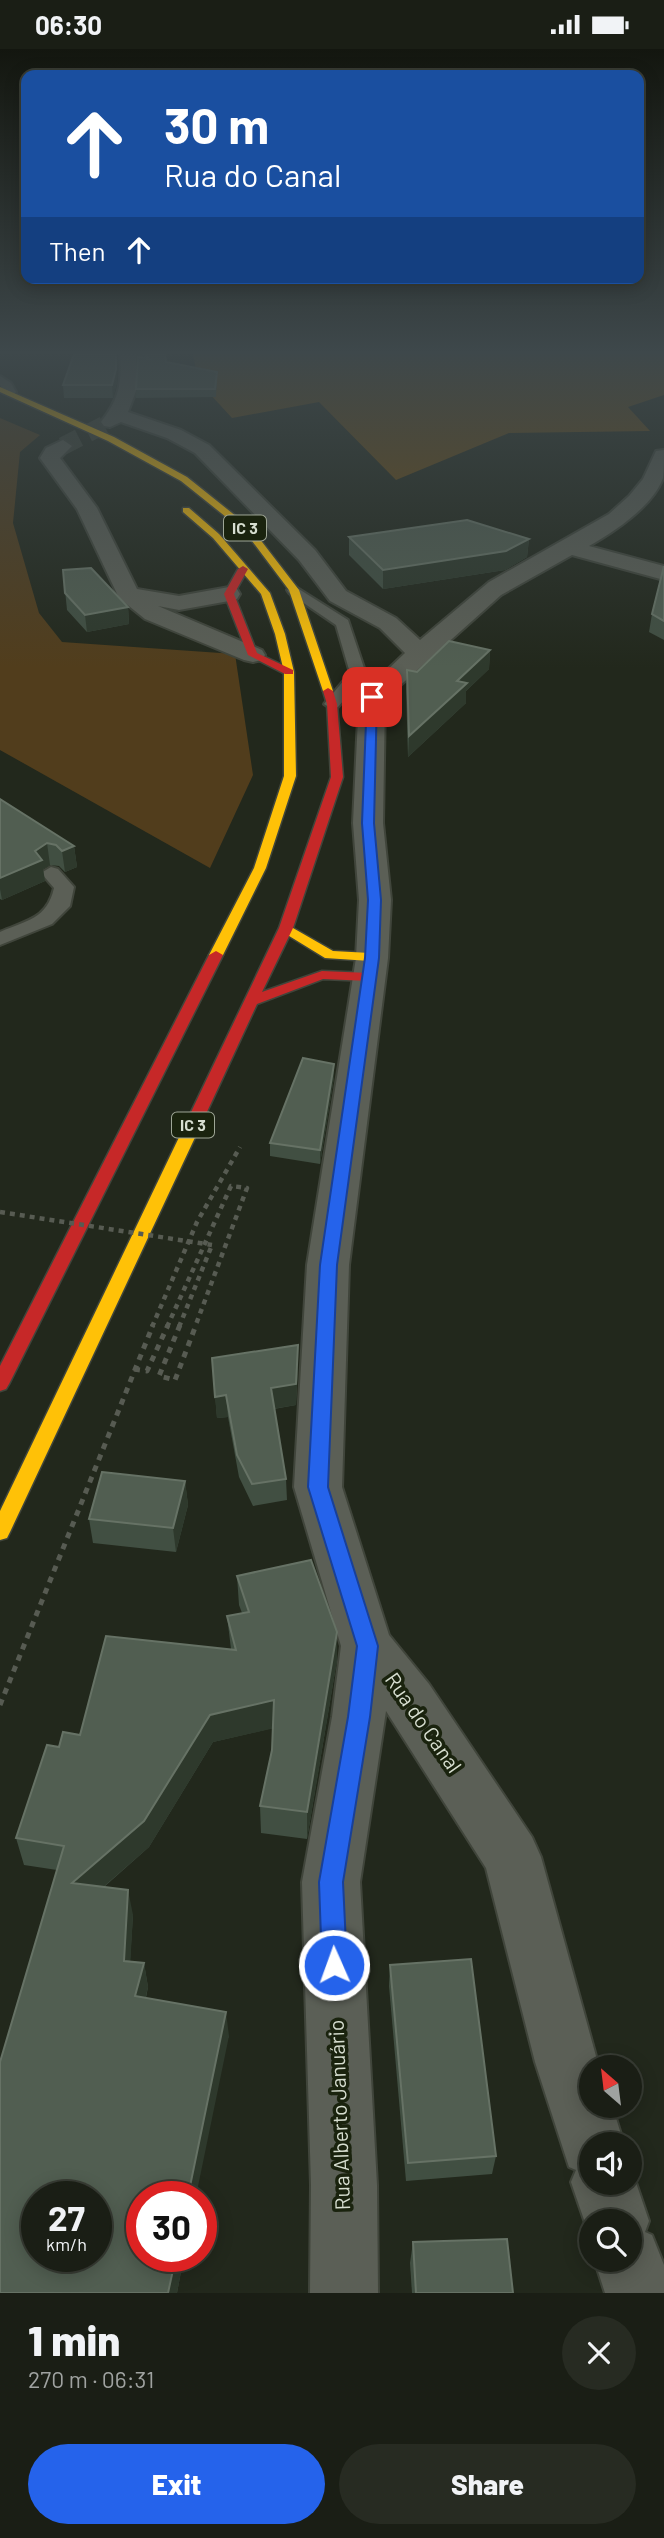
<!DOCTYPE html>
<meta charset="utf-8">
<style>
:root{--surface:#1a1e15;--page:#272b22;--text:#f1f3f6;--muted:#9fa2a0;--line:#383c34;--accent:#2563eb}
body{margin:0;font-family:Barlow,sans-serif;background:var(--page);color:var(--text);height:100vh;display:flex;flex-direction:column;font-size:26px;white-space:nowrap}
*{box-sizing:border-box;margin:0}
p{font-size:23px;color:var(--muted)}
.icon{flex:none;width:38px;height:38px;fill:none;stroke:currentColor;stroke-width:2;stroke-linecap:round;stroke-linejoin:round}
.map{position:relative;height:2244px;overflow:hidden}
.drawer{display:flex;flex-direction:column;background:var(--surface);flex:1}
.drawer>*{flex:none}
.guide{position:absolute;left:21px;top:21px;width:623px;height:214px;border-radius:14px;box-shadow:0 4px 18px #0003,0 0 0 2px var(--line);background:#1a4fa0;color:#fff;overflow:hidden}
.needle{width:46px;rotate:332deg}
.fabs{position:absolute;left:579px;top:2006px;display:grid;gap:14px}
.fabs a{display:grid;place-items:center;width:63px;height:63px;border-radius:50%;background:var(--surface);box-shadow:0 4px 18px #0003,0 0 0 2px var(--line);font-size:35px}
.speed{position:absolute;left:21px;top:2132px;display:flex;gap:14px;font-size:35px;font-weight:700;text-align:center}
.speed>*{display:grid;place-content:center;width:91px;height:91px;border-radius:50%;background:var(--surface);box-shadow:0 4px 18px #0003,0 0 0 2px var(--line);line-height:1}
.speed small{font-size:18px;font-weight:400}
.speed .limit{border:10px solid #d22;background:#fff;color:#111}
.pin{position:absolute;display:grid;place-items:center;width:60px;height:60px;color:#fff;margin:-30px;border-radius:14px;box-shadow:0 4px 10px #0006}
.me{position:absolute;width:77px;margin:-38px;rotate:358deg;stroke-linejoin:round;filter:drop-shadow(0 0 5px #0008)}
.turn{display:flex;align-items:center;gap:24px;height:147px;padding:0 28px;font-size:32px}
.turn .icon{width:91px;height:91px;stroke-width:2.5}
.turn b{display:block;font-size:49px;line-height:60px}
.then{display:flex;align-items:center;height:66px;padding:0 28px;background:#0003;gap:14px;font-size:26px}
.round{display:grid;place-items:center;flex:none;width:74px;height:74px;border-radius:37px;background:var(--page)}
.summary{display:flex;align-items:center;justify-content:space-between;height:119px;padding:0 28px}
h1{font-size:42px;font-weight:800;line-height:52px}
.button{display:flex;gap:14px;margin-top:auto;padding:14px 28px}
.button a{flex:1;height:80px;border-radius:42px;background:var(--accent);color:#fff;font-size:28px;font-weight:800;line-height:80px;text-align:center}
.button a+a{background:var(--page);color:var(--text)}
.status{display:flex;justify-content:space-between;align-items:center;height:49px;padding:0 35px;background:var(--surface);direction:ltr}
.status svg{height:19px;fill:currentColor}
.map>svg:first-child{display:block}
</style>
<div class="status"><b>06:30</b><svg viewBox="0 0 49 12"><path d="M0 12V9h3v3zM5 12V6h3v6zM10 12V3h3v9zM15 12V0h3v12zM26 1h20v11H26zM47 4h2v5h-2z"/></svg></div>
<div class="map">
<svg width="664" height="2244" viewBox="0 0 664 2244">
<rect width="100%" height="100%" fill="#22281c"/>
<path fill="#513d1c" d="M0,369l40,17 -20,17 -7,71 26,90 23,29 173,12 18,121 -43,93 -210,-118z"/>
<path fill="#6b4b13" d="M193,305h471v41l-36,12 22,24 -141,2 -113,47 -77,-78 -87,16 -34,-37z"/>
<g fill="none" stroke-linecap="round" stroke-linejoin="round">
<path stroke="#3d4337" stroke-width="18" stroke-dasharray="18 10" stroke-linecap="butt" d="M63,397l47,-24"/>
<defs>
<g id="lane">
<path d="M0,327l11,7 5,9 -2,2h-8l-6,-9z"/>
<path d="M294,537l54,34 18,54 -28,33 -6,2 -8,-5 26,-31 -14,-48 -47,-32 -2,-3z"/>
<path d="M51,818l7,2 16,18 -4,19 -18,18 -52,21v-13c27,-12 47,-13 54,-44l-13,-15z"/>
</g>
<g id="street">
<path d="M120,305h16v37l-8,21 53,18 28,15 106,105 31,41 50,27 24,22 69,-58 120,-68 20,-18 14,-17 13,-28 8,-1c0,8 0,20 -1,28 -10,28 -49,54 -74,68l75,20v14l-92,-25 -71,40 -116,104 -2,124 8,77 -3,58 -39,307 -7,222 47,148 40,49 103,153 9,20 58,210h-7v38h20l12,39h-32v38h38v-17l19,56 -4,11 7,3 12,30v28h-59l-11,-34h36v-38h-38v22l-21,-61 5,-12 -7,-3 -34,-105 -49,-194 -100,-157 -26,171 17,303 1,108h-68l1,-108 -9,-303 30,-165 9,-71 -47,-159 13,-222 49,-307 3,-58 -6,-77 6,-126 46,-44 -25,-25 -50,-27 -31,-41 -104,-107 -28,-15 -46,-16 -11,5 -6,-1 -3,-4c18,-23 21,-38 19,-68z"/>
<path d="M63,391l9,6 -12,12 37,50 40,81 42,7 50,-9 8,2 3,5 -3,5 -8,2 -50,9 -21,-4 104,44 3,5 -3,5 -9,2 -9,-2 -99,-41 -26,-21 -42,-89 -37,-51 6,-10z"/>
</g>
<g id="slow">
<path d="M0,338l114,50 73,40 65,52 47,61 34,101 -1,2 -9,-2 -34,-101 -43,-57 -65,-52 -73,-40 -108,-49z"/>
<path d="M183,459h6l30,26 51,59 15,41 9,38 2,104 -30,92 -43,87 -7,4 -7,-4 45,-87 30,-92v-104l-9,-38 -14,-40 -48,-56 -30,-26z"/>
<path d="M286,875l47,27 37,2 7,4 -7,4 -45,-3 -44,-27v-6z"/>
<path d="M191,1075l8,5 -189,403 -3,6 -7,2v-29l183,-382z"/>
</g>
<g id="jam">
<path d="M243,517l5,3 -14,25 23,59 36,17v4h-8l-37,-19 -24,-61 14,-25z"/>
<path d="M328,639l5,3 4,13 6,73 -50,151 -31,64 60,-21 47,2 7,4 -7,4 -46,-2 -66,25 -58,125 -3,4h-10l-3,-4 96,-201 52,-151 -4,-73 -4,-13z"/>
<path d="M216,902l7,4 -214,429 -3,5 -6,2v-25l209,-411z"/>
</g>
</defs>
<use href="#lane" stroke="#40453b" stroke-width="4"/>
<use href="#street" stroke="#40453b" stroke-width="4"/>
<use href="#slow" stroke="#40453b" stroke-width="3"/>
<use href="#jam" stroke="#40453b" stroke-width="3"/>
<g stroke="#575b52" stroke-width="4.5" stroke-dasharray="5 5" stroke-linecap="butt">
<path d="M152,1278l45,-105 43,-75"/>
<path d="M167,1278l64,-141 16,2 -52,139"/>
<path d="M179,1278l33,-82"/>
</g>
<g stroke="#575b52" stroke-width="5" stroke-dasharray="6 6" stroke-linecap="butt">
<path d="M180,1276l-21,51 16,4 21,-55"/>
<path d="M134,1320l13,2 21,-46"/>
<path d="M0,1656l153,-380"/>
</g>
<use href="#lane" fill="#5b5f56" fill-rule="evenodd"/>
<use href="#street" fill="#5b5f56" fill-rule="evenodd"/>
<use href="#slow" fill="#ffc107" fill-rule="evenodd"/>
<use href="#jam" fill="#c62828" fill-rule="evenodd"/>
<path stroke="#575b52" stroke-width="4.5" stroke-dasharray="5 5" stroke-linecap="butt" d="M0,1163l212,33"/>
</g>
<g fill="#414f42">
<path d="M74,305h43v28l-4,16h-49l-1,-13z"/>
<path d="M138,305h27l1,8 51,19 -1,16 -80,1v-9z"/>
<path d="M349,488l180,2 -2,18 -22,13 -122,19 -34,-34z"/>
<path d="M664,517v74l-15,-8 3,-18z"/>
<path d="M63,521l65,37 1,17 -42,8 -20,-22z"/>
<path d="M490,601l-1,19 -23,22v12l-58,54 -2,-68 1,-19 10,2z"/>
<path d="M0,750l74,47 3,21 -12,5 -6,-6 -9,-1 -7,4 2,12 -43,19 -2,-1z"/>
<path d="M334,1015v13l-14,87 -50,-8v-13z"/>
<path d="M212,1309l86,9 -2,38 -22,4 12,70 1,21 -34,6 -14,-29 -11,-60 -11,1z"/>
<path d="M185,1432l3,24 -12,47 -83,-9 -4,-24z"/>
<path d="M237,1527l100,56v28l-30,179 -46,-6 -1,-27 12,-56 1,-22 -60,14 -64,105 -45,40 29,28 -3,46 14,2 4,24 -2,11 83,38 -87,220h42l-7,37h-177l57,-423 -33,-5 -8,-27 43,-91 172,-98 -4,-33 15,-3 -3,-8z"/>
<path d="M390,1916l106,191 -4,18 -86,7 -17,-195z"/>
<path d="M413,2193l100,51h-101l-2,-30z"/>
</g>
<g fill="#2e392c">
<path d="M116,305l2,7 -1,21 -4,16 -1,-13z"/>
<path d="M529,490l-2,18 -22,13 -122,19v-19z"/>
<path d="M128,558l1,17 -42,8 -2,-17z"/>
<path d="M490,601l-1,19 -23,22v12l-58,54 1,-21 48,-55z"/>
<path d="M47,794l3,22 -7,4 2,12 -43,19 -2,-11v-11z"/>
<path d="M74,797l3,21 -12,5 -3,-21z"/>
<path d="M334,1015v13l-14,87v-14z"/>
<path d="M298,1296v22l-2,38 -24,4 -1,-21z"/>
<path d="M226,1346l2,22 -11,1 -2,-21z"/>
<path d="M185,1432l3,24 -12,47 -3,-24z"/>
<path d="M337,1583v28l-30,179v-27z"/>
<path d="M274,1651l1,28 -62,14 -64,105 -70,61 -7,-25 138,-168z"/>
<path d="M128,1841l5,25 -4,70 -5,-24z"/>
<path d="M144,1914l4,24 -8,34 -5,-25z"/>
<path d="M226,1963l3,24 -33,160h-8z"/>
<path d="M176,2207h8l-7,37h-9z"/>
</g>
<g fill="#515e51" stroke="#667265" stroke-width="2" fill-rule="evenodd">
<path d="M74,305h42v15l-4,16h-49z"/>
<path d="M144,305h21l1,8 51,10 -2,17h-79l2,-32 11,2z"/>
<path d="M467,471l62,19 -23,12 -123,19 -34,-33z"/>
<path d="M664,517v55l-12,-7z"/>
<path d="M91,519l37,39 -43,8 -20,-22 -2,-23z"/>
<path d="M449,592l41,9 -33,31 10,2 -58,53 -2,-66 10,2z"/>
<path d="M0,750l74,47 -12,5 -6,-6 -9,-2 -12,8 7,9 -42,18z"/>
<path d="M303,1009l31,6 -14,86 -50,-7z"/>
<path d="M298,1296l-2,39 -25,4 15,91 -34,5 -15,-29 -11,-60 -11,2 -3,-39z"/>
<path d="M102,1423l83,9 -12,47 -84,-9z"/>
<path d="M311,1511l26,72 -30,180 -47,-6 12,-56 2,-50 -64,15 -66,106 -72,62 56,7 -4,71 20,2 -9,33 91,16 -38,184h-46v60h34l-8,37h-168v-231l64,-216 -48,-8 31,-93 12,2 4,-15 17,3 26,-99 130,14 -9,-34 22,-4 -12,-36zM37,2147h59v60h-59z"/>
<path d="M471,1910l25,197 -88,7 -18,-198z"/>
<path d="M507,2190l6,54h-97l-3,-51z"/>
</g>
<linearGradient id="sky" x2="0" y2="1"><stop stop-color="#13160f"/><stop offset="0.49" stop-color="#3e484b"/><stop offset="1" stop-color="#3e484b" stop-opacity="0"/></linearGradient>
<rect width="664" height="619" fill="url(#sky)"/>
<path fill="#2563eb" stroke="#184099" stroke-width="2" d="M372,644l5,4 -3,126 7,77 -2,58 -42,307 -9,222 50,159 -8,71 -27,165 4,83 -4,8 -9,4 -8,-4 -4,-8 -3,-83 29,-165 9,-71 -49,-159 12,-222 45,-307 3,-58 -6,-77 5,-126z"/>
<g text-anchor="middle" stroke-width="7" stroke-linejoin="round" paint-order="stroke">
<g fill="#1a230e" stroke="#9ea696" stroke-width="2">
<rect x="224" y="466.5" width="42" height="25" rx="5"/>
<rect x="172" y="1063.5" width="42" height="25" rx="5"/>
</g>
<g font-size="16" font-weight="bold" fill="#d7ded0">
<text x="245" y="485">IC 3</text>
<text x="193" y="1082">IC 3</text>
</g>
<g font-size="21" fill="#d7ded0" stroke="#1a230e">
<text transform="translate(423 1674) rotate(55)" y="7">Rua do Canal</text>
<text transform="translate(340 2066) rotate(-92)" y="7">Rua Alberto Januário</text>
</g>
</g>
</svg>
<div class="fabs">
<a><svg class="needle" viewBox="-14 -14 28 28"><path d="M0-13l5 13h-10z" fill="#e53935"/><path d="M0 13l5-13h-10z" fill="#9fa2a0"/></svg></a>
<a><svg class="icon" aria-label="sound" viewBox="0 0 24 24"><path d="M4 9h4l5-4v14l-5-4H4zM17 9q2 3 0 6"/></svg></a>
<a><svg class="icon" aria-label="search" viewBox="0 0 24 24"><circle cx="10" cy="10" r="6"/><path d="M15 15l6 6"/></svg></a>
</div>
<div class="speed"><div>27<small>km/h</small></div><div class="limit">30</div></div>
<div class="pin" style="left:372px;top:648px;background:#d93025"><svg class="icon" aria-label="arrive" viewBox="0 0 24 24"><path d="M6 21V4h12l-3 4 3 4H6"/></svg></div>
<svg class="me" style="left:334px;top:1916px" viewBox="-20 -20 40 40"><circle r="17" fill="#2563eb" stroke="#fff" stroke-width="3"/><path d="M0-11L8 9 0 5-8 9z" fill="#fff"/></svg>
<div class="guide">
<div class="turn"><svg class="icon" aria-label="ahead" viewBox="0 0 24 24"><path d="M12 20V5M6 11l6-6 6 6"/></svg><div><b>30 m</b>Rua do Canal</div></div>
<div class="then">Then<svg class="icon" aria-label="ahead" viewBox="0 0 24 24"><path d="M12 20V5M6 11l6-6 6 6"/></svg></div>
</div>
</div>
<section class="drawer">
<div class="summary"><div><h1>1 min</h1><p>270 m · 06:31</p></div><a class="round"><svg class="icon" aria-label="close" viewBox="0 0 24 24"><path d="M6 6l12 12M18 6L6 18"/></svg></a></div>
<div class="button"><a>Exit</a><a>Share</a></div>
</section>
